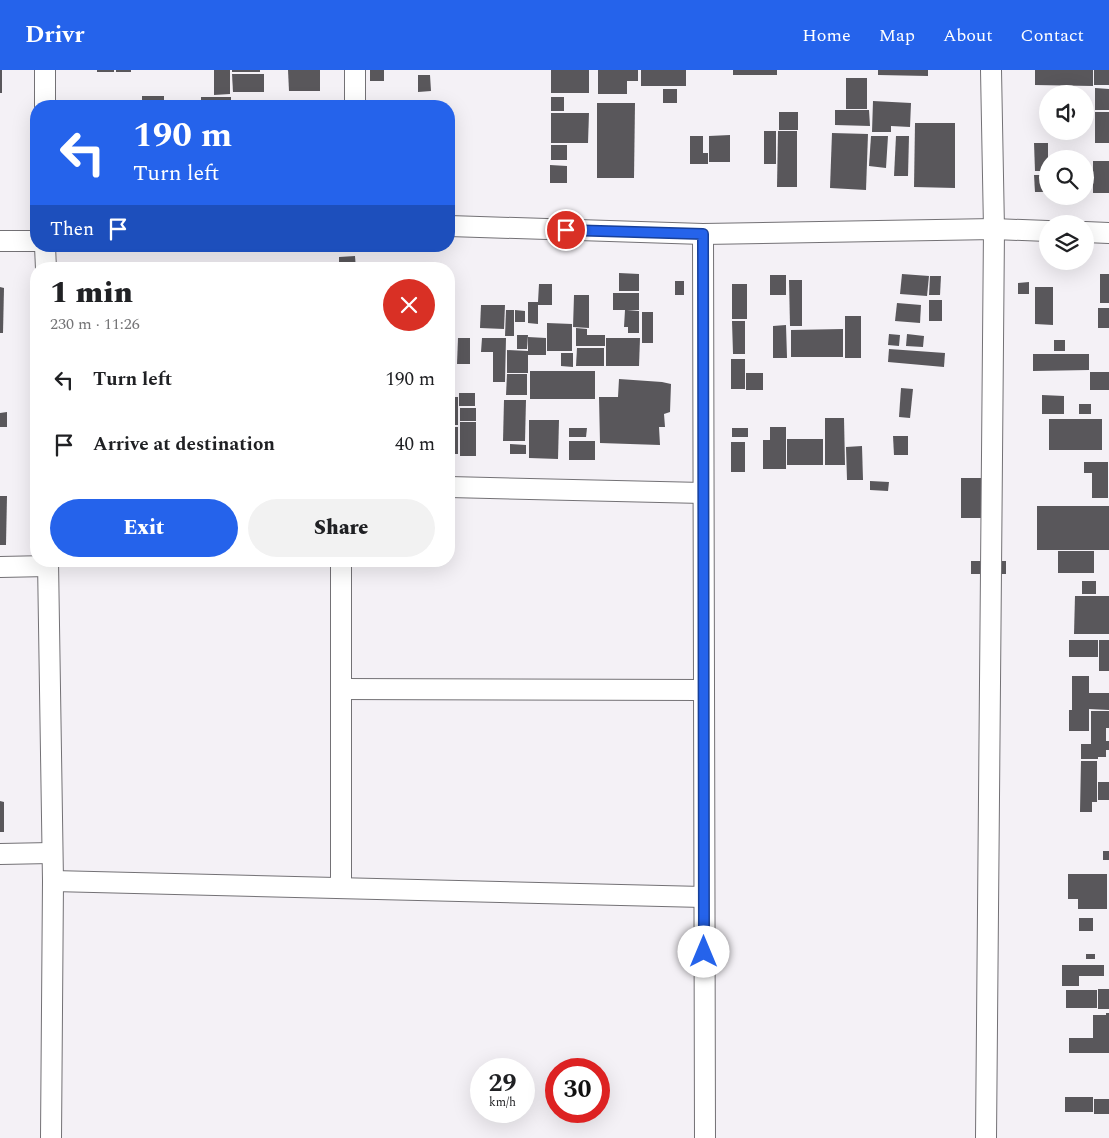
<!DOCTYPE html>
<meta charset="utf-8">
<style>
:root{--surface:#fff;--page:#f2f2f2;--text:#202124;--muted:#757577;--accent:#2563eb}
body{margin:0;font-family:Spectral,serif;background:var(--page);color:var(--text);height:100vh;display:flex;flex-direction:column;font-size:19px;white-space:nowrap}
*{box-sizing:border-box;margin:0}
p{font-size:16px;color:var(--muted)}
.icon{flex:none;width:28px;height:28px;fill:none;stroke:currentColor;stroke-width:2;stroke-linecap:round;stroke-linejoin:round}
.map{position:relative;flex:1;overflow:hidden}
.drawer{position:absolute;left:30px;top:192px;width:425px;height:305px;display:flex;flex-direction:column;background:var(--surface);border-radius:20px;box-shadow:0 5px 20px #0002}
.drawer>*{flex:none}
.hud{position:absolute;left:30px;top:30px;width:425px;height:152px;border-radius:20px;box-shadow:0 5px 20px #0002;background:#2563eb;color:#fff;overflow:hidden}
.controls{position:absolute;left:1039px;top:15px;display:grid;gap:10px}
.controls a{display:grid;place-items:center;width:55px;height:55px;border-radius:50%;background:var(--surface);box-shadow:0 5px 20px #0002;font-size:25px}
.speed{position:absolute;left:470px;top:988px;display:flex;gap:10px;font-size:25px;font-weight:700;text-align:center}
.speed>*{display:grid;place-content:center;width:65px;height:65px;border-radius:50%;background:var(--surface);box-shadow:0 5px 20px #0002;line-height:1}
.speed small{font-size:12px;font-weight:400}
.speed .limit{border:8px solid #d22;background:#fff;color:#111}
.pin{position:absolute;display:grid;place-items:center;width:42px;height:42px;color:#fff;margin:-21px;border:2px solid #fff;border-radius:50%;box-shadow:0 1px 5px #0007}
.me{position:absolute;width:55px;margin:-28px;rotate:0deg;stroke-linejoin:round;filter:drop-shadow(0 0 4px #0008)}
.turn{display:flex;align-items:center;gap:18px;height:105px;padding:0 20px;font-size:22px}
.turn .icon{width:65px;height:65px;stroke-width:2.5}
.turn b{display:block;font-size:35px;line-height:42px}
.then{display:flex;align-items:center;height:48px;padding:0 20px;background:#0003;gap:10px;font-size:19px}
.round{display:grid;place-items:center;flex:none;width:52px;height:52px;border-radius:26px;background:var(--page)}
.overview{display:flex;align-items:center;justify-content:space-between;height:85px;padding:0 20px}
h1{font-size:30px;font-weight:800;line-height:38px}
.button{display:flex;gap:10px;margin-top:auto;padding:10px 20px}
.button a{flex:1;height:58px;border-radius:30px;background:var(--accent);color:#fff;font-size:20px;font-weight:800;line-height:58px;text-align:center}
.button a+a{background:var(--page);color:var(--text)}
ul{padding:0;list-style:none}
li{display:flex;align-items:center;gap:15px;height:65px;padding:0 20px}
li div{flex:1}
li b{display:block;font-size:19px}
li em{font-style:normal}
header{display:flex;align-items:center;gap:30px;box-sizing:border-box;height:70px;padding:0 25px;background:var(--accent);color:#fff}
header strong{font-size:24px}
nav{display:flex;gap:28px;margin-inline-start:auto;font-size:18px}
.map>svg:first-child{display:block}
</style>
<header>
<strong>Drivr</strong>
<nav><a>Home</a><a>Map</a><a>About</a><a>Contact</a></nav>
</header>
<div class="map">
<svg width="1109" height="1068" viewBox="0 0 1109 1068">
<rect width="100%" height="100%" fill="#f4f1f6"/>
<g fill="#59575b">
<rect x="0" y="0" width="2" height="23"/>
<rect x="97" y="0" width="17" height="2"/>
<rect x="116" y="0" width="15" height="2"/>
<path d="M214,0h16v24l-16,1z"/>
<rect x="232" y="0" width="28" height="2"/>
<path d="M288,0h32v21h-31z"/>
<rect x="370" y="0" width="14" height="11"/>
<rect x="551" y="0" width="38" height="23"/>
<path d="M598,0h40v11h-11v13h-29z"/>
<rect x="641" y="0" width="45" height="16"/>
<rect x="733" y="0" width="44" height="5"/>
<path d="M878,0h50v6l-50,-1z"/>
<path d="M1035,0h58v16l-58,-1z"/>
<rect x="1094" y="0" width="15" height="15"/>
<path d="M232,4h32v18h-31z"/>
<path d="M418,5h12l1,16 -13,1z"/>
<rect x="846" y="8" width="21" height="31"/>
<path d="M1095,18l14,1v21h-14z"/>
<rect x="663" y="19" width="14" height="14"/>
<path d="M142,26h22v7l-22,1z"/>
<rect x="201" y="27" width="30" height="9"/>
<rect x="551" y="27" width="13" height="14"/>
<path d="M113,30l14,1v5h-14z"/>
<path d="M873,31l38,2 -1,24 -19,-1v6h-19z"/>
<path d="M423,32l21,1v3h-21z"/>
<path d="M597,33h38l-1,75h-37z"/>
<path d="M267,34l17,1v1h-17z"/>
<path d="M835,40h34l1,16 -35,-1z"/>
<rect x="779" y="42" width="19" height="18"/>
<rect x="1095" y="42" width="14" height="31"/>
<path d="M551,43h38l-1,30h-37z"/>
<path d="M915,53h40v65l-41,-1z"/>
<rect x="764" y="61" width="12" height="33"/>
<path d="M778,61h19v56h-20z"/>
<path d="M832,63l36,1 -2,56 -36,-2z"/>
<path d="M730,65v27h-21v-26z"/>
<path d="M690,66h13v17h5v11h-18z"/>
<path d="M871,66h17l-2,32 -17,-2z"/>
<path d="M896,66h13l-1,40h-14z"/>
<path d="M1034,73h14v28h-13z"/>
<rect x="551" y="75" width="16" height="15"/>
<rect x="1093" y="91" width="16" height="32"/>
<path d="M550,95l17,1v17h-17z"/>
<path d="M1034,105h14v17h-13z"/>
<path d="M355,186l1,13h-17v-12z"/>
<path d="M619,203l20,1v17h-20z"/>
<path d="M902,204l27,2 -2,20 -27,-2z"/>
<rect x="1100" y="204" width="9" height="29"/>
<rect x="770" y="205" width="16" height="20"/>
<path d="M930,206h11l-1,19h-11z"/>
<path d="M789,210h13v46h-12z"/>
<rect x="675" y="211" width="9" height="14"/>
<path d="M1029,212v12h-11v-11z"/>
<path d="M539,214h13v21h-14v19l-10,-1v-21h10z"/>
<rect x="732" y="214" width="15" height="35"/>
<path d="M0,217l4,1 -1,45h-3z"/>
<path d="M1035,217h18v38l-18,-1z"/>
<path d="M613,223h26v17l-12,1h12v22h-11v-6h-4l1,-17h-12z"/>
<path d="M574,225h15v33l-16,-1z"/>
<rect x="929" y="230" width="13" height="21"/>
<path d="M897,233l24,2 -1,18 -25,-2z"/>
<path d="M481,235h24l-1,24 -24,-1z"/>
<rect x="1098" y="238" width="11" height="20"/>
<path d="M506,240h8v26h-9z"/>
<path d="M515,240l10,1v11h-10z"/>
<rect x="642" y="242" width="11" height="31"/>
<rect x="845" y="246" width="16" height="42"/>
<path d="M732,251h13v33h-12z"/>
<path d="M547,253l25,1v27h-25z"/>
<path d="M786,255l1,33h-14v-32z"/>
<path d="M576,258l11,1v6h18v11h-29z"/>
<path d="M843,259v28h-52v-27z"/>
<path d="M889,264l11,1 -1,11 -11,-1z"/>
<path d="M907,264l17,2 -1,11 -17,-1z"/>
<path d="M517,265h11l-1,14h-10z"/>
<path d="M528,267l18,1v17h-18v18h-21v-23l21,1z"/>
<path d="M458,268h12v26h-13z"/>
<path d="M482,268h24l-1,44h-12v-30h-12z"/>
<path d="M606,268h34l-1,28h-33z"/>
<rect x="1054" y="270" width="11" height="11"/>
<path d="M577,278h27v18h-28z"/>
<path d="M889,279l56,4 -1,14 -56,-5z"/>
<path d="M561,283h12v14l-12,-1z"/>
<path d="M1033,284h56v16l-56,1z"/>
<rect x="731" y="289" width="14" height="30"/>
<rect x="530" y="301" width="65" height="28"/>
<rect x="1090" y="302" width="19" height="18"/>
<rect x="746" y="303" width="17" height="17"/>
<path d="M507,304h20v21h-21z"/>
<path d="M619,309l43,3 9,2 -1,28 -6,2 1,13h-6l1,18 -60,-2 -1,-46h19z"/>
<path d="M901,318l12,1 -3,29 -11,-1z"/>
<rect x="459" y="323" width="16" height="13"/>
<path d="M1042,325l22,1v18h-22z"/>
<rect x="449" y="327" width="9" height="28"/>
<path d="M504,330h22l-1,41h-22z"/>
<rect x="1079" y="334" width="12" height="10"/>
<rect x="460" y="338" width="16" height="13"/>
<path d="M7,342v15h-7v-14z"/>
<path d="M825,348h19l1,47h-20z"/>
<rect x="1049" y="349" width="53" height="31"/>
<path d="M529,350h30l-1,39 -29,-1z"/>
<rect x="460" y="352" width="16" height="34"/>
<path d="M451,357h7v27h-6z"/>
<rect x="770" y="357" width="16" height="13"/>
<path d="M569,358h18l-1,9h-17z"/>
<rect x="732" y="358" width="16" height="9"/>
<path d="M893,366h15v19h-14z"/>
<rect x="787" y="369" width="36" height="26"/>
<rect x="763" y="370" width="23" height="29"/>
<rect x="569" y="371" width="26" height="19"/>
<rect x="731" y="372" width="14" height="30"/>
<path d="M510,374l16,1v9h-16z"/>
<path d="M862,376l1,34h-16l-1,-33z"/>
<path d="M1084,392h24v36h-16v-25h-8z"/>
<rect x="961" y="408" width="35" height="40"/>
<path d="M870,411l19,1 -1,9 -18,-1z"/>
<path d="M0,426h7l-1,49h-6z"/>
<rect x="1037" y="436" width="72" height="44"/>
<rect x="1058" y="481" width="36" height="22"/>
<rect x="971" y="491" width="35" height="13"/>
<rect x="1082" y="511" width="14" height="13"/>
<path d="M1075,526h34v38h-35z"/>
<rect x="1069" y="570" width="29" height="17"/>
<rect x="1099" y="570" width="10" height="31"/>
<path d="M1072,606h17v17h20v17l-20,-1v22h-20v-21h3z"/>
<path d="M1091,641h18v17h-3v13h3v9h-3v7h-8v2h-17v-15h10z"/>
<path d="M1081,691h16v41h-5v10h-12z"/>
<rect x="1098" y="712" width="11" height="18"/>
<path d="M0,731l4,1v30h-4z"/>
<rect x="1103" y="781" width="6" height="9"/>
<path d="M1068,804h39v35h-29v-10h-10z"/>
<rect x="1079" y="848" width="14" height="13"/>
<rect x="1086" y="884" width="9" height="5"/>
<path d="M1062,895h42v11h-25v10h-17z"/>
<rect x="1098" y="919" width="11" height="20"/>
<rect x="1066" y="920" width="31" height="18"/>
<path d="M1106,943h3v40h-40v-15h24v-23h13z"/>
<rect x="1065" y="1027" width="28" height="15"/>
<rect x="1094" y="1029" width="15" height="15"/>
</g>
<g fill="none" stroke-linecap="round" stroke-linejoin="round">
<defs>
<g id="street">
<path d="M45,0v36"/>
<path d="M355,0v36"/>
<path d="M449,156l254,8 291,-5 54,2"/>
<path d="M1085,162l24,1"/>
<path d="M703,164l2,904"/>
<path d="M0,171h36"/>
<path d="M45,176l1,23"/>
<path d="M449,417l254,6"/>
<path d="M48,491l5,320 -2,257"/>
<path d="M0,497l48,-1"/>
<path d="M341,619l362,1"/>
<path d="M0,784l51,-1"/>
<path d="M53,811l650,16"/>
<path d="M341,817v-326"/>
<path d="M986,1068l8,-909 -3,-159"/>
</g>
</defs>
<use href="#street" stroke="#737175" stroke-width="22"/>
<use href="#street" stroke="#fff" stroke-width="20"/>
</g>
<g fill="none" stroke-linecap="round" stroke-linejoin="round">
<defs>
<path id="route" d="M566,160l137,4 1,718"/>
</defs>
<use href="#route" stroke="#184099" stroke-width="12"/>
<use href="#route" stroke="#2563eb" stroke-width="9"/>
</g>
</svg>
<div class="controls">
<a><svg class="icon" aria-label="sound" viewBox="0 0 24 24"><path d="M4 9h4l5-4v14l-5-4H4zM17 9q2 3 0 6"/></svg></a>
<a><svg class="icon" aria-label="search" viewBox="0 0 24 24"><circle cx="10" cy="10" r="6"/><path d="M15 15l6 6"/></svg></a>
<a><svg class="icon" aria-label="layers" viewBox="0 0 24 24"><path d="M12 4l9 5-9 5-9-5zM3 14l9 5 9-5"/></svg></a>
</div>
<div class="speed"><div>29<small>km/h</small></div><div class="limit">30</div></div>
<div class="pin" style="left:566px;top:160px;background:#d93025"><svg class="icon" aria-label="arrive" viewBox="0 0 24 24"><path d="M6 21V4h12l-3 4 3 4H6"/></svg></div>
<svg class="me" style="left:704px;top:882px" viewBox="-20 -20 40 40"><circle r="19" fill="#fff"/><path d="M0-13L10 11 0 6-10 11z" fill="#2563eb"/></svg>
<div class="hud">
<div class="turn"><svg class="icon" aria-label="left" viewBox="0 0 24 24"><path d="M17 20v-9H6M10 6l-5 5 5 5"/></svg><div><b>190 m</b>Turn left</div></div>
<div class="then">Then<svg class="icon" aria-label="arrive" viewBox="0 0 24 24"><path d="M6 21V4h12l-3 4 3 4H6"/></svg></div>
</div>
<section class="drawer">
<div class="overview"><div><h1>1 min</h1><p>230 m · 11:26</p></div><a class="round" style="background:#d93025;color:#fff"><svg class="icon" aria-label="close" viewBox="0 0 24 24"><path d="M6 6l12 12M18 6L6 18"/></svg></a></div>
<ul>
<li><svg class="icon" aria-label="left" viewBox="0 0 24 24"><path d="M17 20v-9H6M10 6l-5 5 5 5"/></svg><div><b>Turn left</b></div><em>190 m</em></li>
<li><svg class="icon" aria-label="arrive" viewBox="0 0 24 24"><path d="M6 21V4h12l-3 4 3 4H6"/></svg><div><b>Arrive at destination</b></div><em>40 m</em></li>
</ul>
<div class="button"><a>Exit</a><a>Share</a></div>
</section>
</div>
